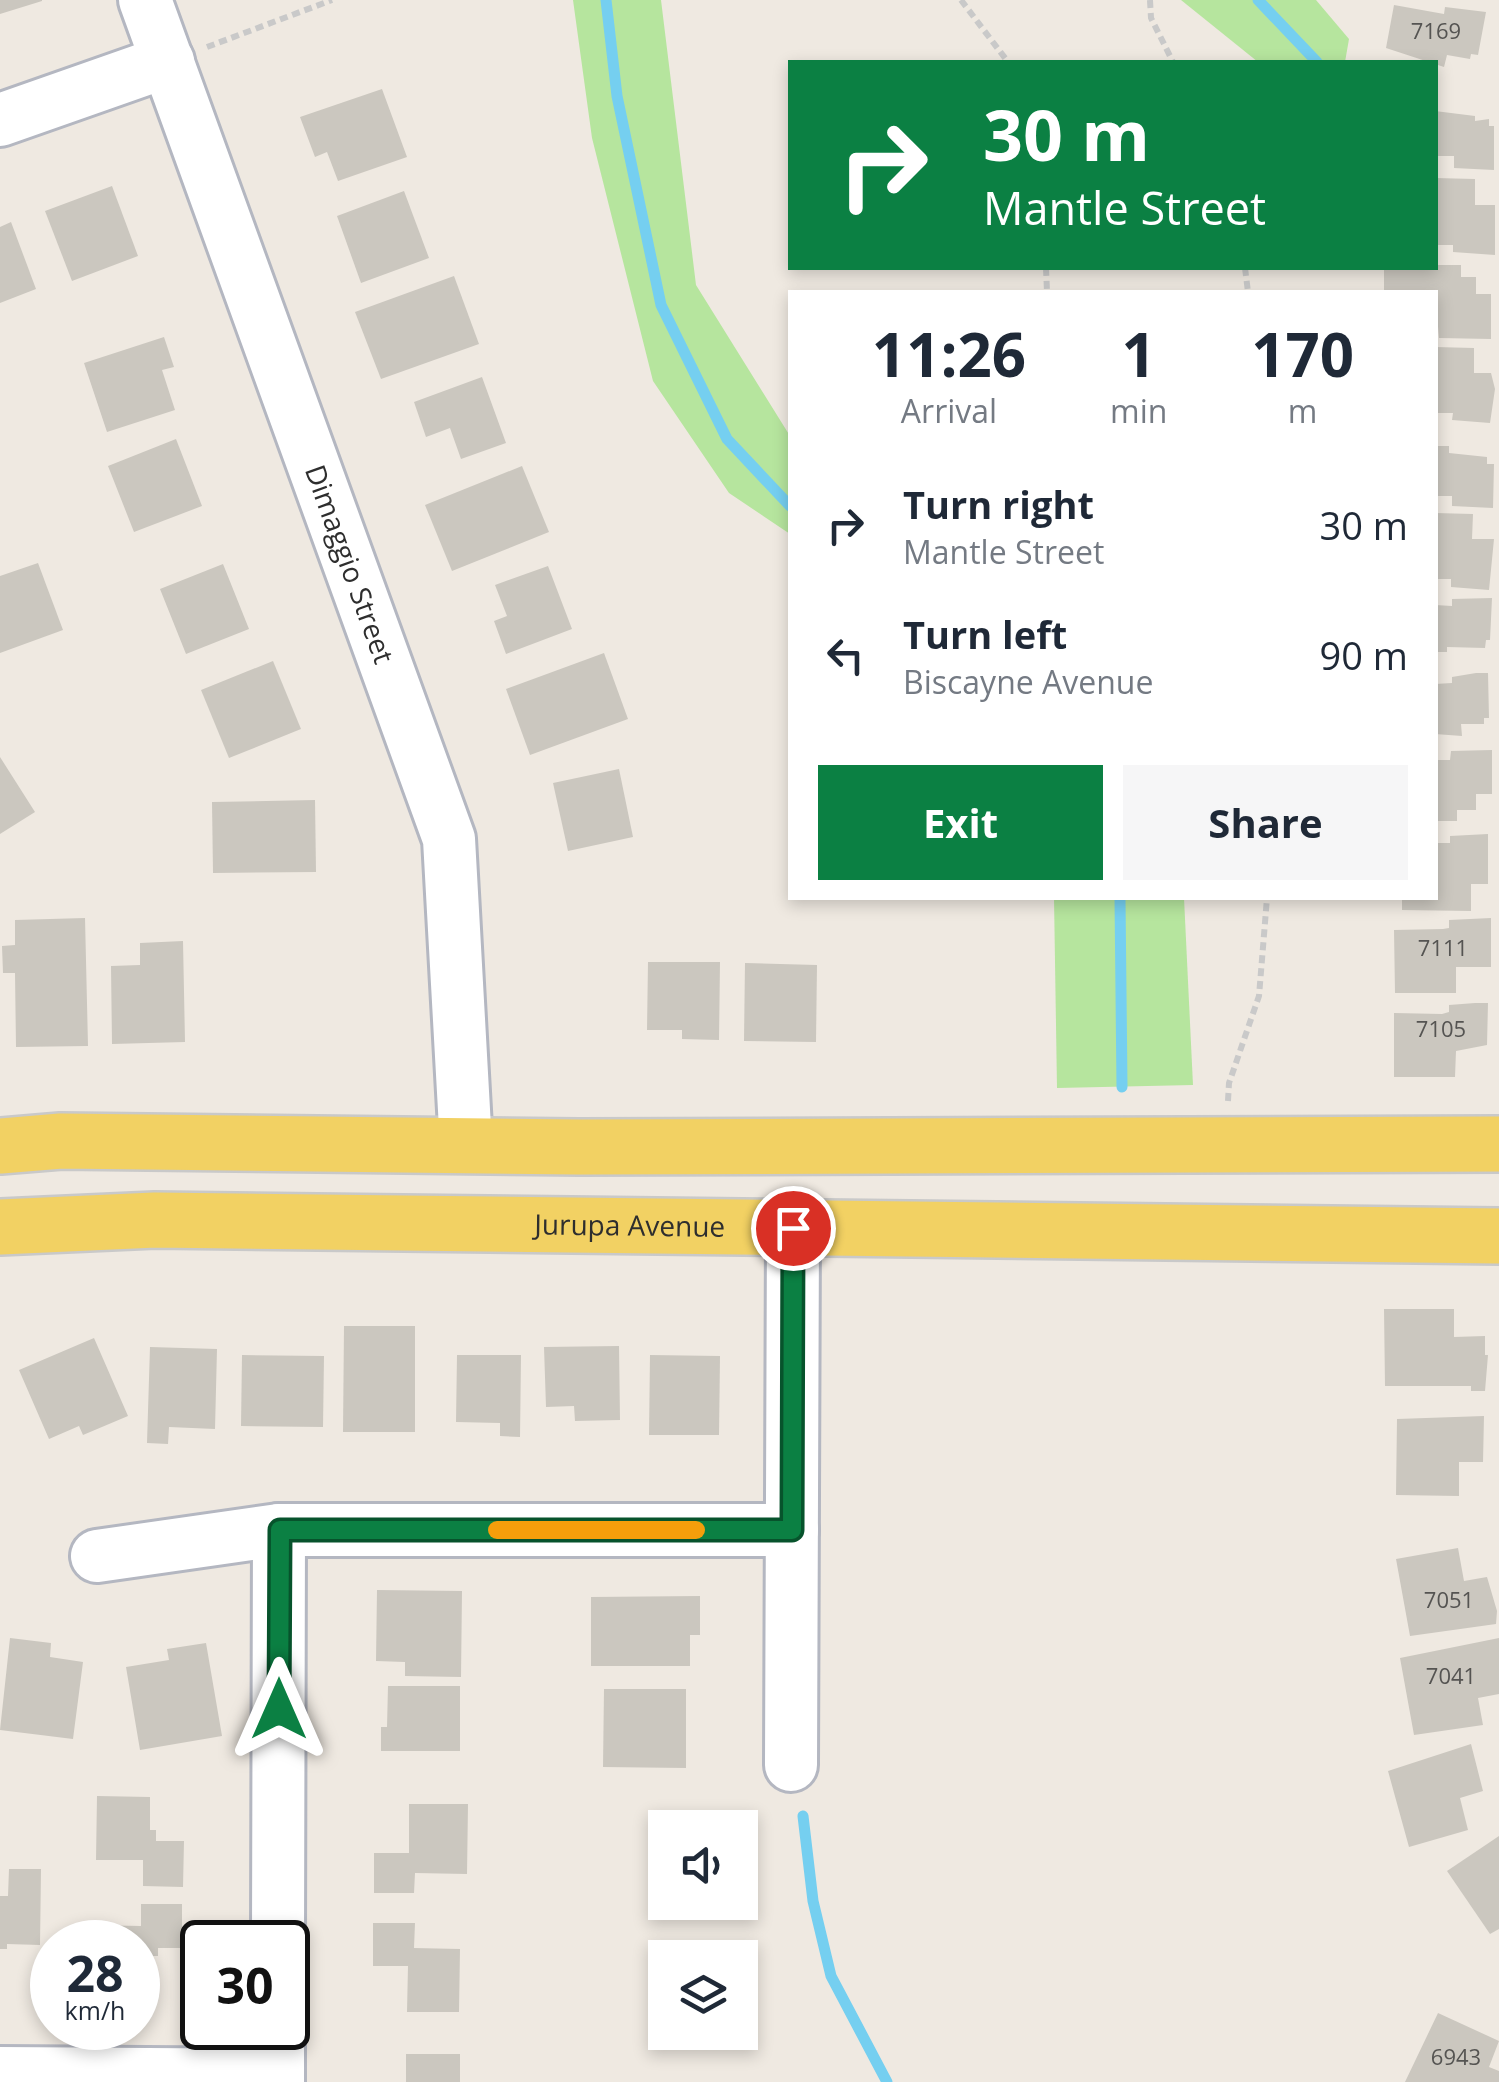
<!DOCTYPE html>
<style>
:root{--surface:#fff;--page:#f6f6f7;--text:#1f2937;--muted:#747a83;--accent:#0b8043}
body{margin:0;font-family:"Open Sans",sans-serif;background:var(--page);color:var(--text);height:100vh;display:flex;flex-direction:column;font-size:38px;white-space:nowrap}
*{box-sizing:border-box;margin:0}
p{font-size:32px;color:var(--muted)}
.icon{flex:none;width:55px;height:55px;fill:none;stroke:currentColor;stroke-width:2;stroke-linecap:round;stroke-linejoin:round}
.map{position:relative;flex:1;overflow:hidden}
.details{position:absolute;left:788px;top:290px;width:650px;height:610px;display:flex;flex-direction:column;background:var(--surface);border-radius:0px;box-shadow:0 5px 15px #0003}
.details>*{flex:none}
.top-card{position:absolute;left:788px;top:60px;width:650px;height:210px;border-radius:0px;box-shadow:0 5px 15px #0003;background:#0b8043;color:#fff;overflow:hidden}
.buttons{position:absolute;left:648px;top:1810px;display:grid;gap:20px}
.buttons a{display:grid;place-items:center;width:110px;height:110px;border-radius:0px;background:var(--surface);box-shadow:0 5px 15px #0003;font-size:50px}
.speed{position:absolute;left:30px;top:1920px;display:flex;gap:20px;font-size:50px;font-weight:700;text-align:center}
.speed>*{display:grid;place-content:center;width:130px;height:130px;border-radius:50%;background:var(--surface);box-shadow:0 5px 15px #0003;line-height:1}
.speed small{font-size:25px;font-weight:400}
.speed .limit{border:5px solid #111;border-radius:15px;background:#fff;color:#111}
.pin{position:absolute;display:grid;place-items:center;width:85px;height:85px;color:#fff;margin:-42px;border:5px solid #fff;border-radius:50%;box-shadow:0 2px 10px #0007}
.me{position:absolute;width:110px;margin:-55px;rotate:0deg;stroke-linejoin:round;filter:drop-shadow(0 0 8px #0008)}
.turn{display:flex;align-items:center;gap:35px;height:210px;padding:0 30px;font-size:45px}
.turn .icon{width:130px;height:130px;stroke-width:2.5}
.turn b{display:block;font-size:70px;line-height:85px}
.eta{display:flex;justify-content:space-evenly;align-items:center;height:170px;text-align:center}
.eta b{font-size:60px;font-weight:700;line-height:70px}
.cta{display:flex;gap:20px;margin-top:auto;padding:20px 30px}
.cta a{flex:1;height:115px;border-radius:0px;background:var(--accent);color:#fff;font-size:40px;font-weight:700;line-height:115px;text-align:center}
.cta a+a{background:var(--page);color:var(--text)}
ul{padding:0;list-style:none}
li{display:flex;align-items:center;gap:30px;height:130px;padding:0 30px}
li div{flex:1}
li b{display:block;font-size:38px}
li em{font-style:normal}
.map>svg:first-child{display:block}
</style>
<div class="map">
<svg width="1499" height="2082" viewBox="0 0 1499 2082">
<rect width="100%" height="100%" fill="#efe9e1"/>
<g fill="#b6e59e">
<path d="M573,0h88l35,285 94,151v98l-61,-41 -76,-112 -61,-243z"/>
<path d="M1181,0h135l33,39 -4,23h-87z"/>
<path d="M1054,898h130l9,187 -136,3z"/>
</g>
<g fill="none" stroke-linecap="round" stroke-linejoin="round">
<g stroke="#75cff0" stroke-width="11">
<path d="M606,0l11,96 44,209 66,134 63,67"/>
<path d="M1258,0l59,62"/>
<path d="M1120,898l2,189"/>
<path d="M803,1816l10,85 18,75 56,106"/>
</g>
</g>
<g fill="#cbc7bf">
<path d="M0,0h42v1l-42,13z"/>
<path d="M1394,5l50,9 1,-7 41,5 -8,43 -7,-1 -1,5 -23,-4 -3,12 -58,-19z"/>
<path d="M382,89l25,68 -69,24 -11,-29 -12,5 -15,-40z"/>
<path d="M1435,111l40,5v5l14,-2v7h5v44l-40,-2v-12h-19z"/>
<path d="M1435,178l40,1v26h20v50l-42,-3v-7h-18z"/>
<path d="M112,186l26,70 -66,25 -27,-70z"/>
<path d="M404,191l25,67 -68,25 -24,-67z"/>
<path d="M11,222l25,67 -36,14v-76z"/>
<path d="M1435,265h26v12h15v17h15v45l-52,-1 -4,-46h-51v-24z"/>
<path d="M454,276l25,68 -98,35 -26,-67z"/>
<path d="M164,337l10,30 -12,3 13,40 -68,22 -23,-69z"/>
<path d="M1435,347l39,1v25h17l4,16 -5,34 -38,-3 1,-7h-18z"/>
<path d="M482,377l24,66 -45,16 -11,-31 -24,9 -12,-35z"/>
<path d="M176,439l26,67 -68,26 -26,-66z"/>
<path d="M1435,446h14v7l38,4v7h7l-1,44 -41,-2v-10h-17z"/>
<path d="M522,466l27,66 -97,39 -27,-66z"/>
<path d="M1435,513l38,1 -1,25h22l-5,51 -38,-3v-8h-16z"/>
<path d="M38,563l25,67 -63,23v-77z"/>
<path d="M223,564l26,65 -63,25 -26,-65z"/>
<path d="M548,566l24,63 -66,25 -12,-33 13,-5 -12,-31z"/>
<path d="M1492,598l-2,42h-4l-1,8 -38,-1v5h-12v-47l17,1v-7z"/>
<path d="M604,653l24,66 -98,36 -24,-66z"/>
<path d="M273,661l28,68 -72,29 -28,-68z"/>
<path d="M1476,673h12l1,45h-5v6h-23l1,12 -27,-2v-50l17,-1v-6z"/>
<path d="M1492,750v44h-16v16h-19v11h-22v-61h15l1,-9z"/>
<path d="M0,757l35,55 -35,22z"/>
<path d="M619,769l14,68 -65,14 -15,-68z"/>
<path d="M315,800l1,72 -103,1 -1,-71z"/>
<path d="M1488,834v50h-17v27l-69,-1v-12h33v-55h15v-7z"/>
<path d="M85,918l3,128 -72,1 -1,-74h-12l-1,-27 13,-1v-25z"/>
<path d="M1491,918v49h-35v26h-61l-1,-63 49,-1 6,-1v-8z"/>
<path d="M183,941l2,101 -73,2 -1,-78 29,-1v-22z"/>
<path d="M648,962h72l-1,78 -37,-1v-9h-35z"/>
<path d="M745,963l72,2 -1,77 -72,-1z"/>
<path d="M1475,1003h13l-1,42 -31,6 -1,26h-61v-64l48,1 7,-2v-7z"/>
<path d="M1384,1309h70v28l31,-1v19h3l-3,36h-14v-5h-86z"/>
<path d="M344,1326h71v106h-72z"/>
<path d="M94,1338l34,78 -45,19 -4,-9 -30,13 -30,-69z"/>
<path d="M619,1346l1,74 -45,1 -1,-15 -28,1 -2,-60z"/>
<path d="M150,1347l67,2 -2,80 -46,-2 -1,17 -21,-1z"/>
<path d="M242,1355l82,1 -1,71 -82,-1z"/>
<path d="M457,1355h64l-1,82 -20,-1v-13l-44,-1z"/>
<path d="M650,1355l70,1 -1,79h-70z"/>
<path d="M1484,1416l-1,46h-24v34l-63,-1 1,-76z"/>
<path d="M1458,1548l6,33 23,-4 10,34 -1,13 -86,12 -14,-77z"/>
<path d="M377,1590l85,1 -1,86 -56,-1v-14l-29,-1z"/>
<path d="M700,1596v39h-10v31h-99v-69z"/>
<path d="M10,1638l41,5 -1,14 33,5 -10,77 -73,-9z"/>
<path d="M1499,1638v56l-21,4 5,27 -69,10 -14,-77z"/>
<path d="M206,1643l16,93 -82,14 -14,-83 43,-7 -2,-11z"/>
<path d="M388,1686h72v65h-79v-24h6z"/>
<path d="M604,1689h82v79l-83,-1z"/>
<path d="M1471,1744l12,47 -23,7 8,32 -59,17 -21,-76z"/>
<path d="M97,1796l53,1v33h6v11h28l-1,46 -40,-1v-26h-47z"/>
<path d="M409,1804h59l-1,70 -52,-1 -1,20h-40v-40h35z"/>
<path d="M1499,1836v93l-9,5 -43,-63z"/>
<path d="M9,1869h32l-1,76 -33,-1v5h-7v-53h8z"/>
<path d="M141,1904h41v44h-24v8h-10v40h-10v-54h-49v-17l52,1z"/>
<path d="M373,1923h42l-1,25 46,1 -1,63h-52l1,-46h-35z"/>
<path d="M1438,2013l61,28 -10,26 10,4v11h-94z"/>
<rect x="406" y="2054" width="54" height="28"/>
</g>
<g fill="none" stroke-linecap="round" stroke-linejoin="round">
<defs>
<g id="minor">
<path id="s1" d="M145,0l304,839 17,307"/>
<path d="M0,120l168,-59"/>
<path d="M97,1556l182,-26h513"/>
<path d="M791,1765l2,-537"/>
<path d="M278,1942l1,-412"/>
<path d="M0,2073l278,2"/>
<path d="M278,2082v-54"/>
</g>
<g id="major">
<path d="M0,1146l61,-5 518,6 920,-3"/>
<path id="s2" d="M0,1227l155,-7 1344,16"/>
</g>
</defs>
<use href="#minor" stroke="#b4b7c1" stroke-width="58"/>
<use href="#major" stroke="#c9c9c9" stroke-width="60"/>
<g stroke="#c9c9c9" stroke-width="6" stroke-dasharray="8 5" stroke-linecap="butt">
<path d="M961,0l47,62"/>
<path d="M1150,0l1,18 22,44"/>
<path d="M207,47l125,-47"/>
<path d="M1046,268l1,24"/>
<path d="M1245,268l3,24"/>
<path d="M1228,1101l1,-18 30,-87 8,-98"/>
</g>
<use href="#minor" stroke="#fff" stroke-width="52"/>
<use href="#major" stroke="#f2d163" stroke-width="55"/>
</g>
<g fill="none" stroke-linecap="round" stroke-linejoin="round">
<defs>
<path id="route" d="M279,1709l1,-179h512l1,-302"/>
</defs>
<use href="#route" stroke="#07532c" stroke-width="25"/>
<use href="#route" stroke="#0b8043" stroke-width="18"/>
<path stroke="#f59e0b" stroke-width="18" d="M497,1530h199"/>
</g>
<g text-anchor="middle" stroke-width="8" stroke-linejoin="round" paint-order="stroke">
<g font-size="22" fill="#555452">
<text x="1436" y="39">7169</text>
<text x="1443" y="956">7111</text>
<text x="1441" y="1037">7105</text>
<text x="1449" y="1608">7051</text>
<text x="1451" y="1684">7041</text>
<text x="1456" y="2065">6943</text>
</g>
<g font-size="28" fill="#2e2e2e" stroke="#fff">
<text dy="10" stroke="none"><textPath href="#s1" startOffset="600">Dimaggio Street</textPath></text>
<text dy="10" stroke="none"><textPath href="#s2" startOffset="630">Jurupa Avenue</textPath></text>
</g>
</g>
</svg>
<div class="buttons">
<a><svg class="icon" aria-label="sound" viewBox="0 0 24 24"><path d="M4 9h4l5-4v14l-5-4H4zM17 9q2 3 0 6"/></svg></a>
<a><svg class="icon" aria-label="layers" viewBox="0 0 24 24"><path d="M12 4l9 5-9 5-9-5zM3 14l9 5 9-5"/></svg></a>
</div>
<div class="speed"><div>28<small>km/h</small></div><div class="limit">30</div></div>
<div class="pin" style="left:793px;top:1228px;background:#d93025"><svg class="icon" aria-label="arrive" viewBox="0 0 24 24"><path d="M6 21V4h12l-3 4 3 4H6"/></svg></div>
<svg class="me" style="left:279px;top:1709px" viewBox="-20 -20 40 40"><path d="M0-17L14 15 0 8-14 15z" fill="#0b8043" stroke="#fff" stroke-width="4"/></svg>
<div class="top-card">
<div class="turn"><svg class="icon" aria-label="right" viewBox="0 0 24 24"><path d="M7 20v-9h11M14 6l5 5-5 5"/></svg><div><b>30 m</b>Mantle Street</div></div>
</div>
<section class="details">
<div class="eta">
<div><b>11:26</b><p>Arrival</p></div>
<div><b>1</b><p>min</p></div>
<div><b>170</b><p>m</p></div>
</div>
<ul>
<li><svg class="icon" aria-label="right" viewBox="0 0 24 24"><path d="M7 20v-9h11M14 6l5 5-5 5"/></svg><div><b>Turn right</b><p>Mantle Street</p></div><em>30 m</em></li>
<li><svg class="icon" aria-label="left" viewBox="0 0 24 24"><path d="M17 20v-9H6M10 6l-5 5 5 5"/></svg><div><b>Turn left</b><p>Biscayne Avenue</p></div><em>90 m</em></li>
</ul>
<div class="cta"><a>Exit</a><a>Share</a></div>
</section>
</div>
